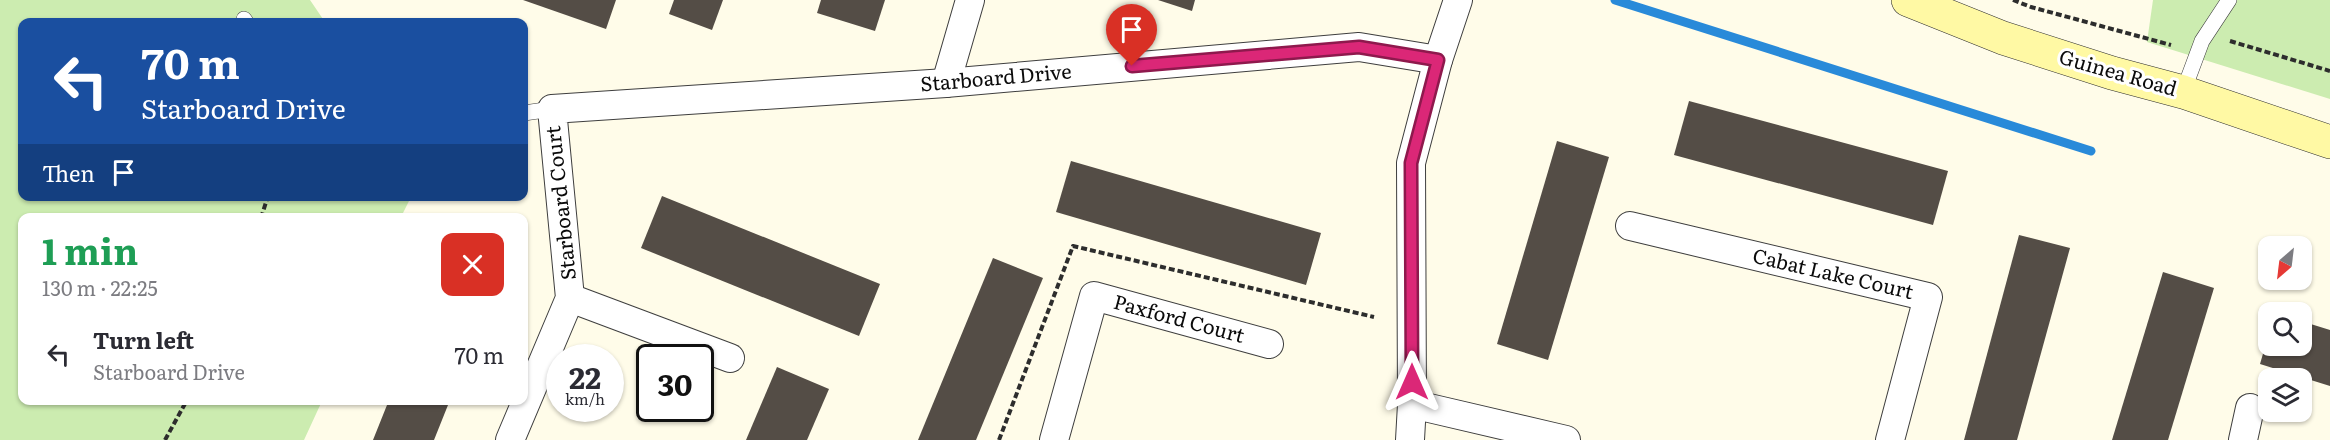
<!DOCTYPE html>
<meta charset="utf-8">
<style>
:root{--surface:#fff;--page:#f2f2f3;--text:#2b2b33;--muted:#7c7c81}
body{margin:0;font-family:Literata,serif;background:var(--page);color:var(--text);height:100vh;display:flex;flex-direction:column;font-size:22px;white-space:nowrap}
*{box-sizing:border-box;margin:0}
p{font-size:20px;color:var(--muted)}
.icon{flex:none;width:33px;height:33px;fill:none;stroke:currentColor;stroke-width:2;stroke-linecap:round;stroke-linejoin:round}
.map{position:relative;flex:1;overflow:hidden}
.drawer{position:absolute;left:18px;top:213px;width:510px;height:192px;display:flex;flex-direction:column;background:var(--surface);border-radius:12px;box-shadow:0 2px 4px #0004}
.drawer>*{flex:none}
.top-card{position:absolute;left:18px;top:18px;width:510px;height:183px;border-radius:12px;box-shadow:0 2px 4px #0004;background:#1a4fa0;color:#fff;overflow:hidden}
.needle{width:39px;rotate:208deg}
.tools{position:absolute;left:2258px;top:236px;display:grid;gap:12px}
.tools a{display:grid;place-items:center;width:54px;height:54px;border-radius:12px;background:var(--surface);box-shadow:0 2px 4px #0004;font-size:30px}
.speed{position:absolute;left:546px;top:344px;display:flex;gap:12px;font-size:30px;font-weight:700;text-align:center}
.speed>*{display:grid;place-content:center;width:78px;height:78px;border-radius:50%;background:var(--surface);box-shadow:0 2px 4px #0004;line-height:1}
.speed small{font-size:15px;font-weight:400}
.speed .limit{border:3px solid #111;border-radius:9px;background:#fff;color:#111}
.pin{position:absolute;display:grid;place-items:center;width:51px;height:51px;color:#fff;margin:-62px -26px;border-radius:50% 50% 50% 0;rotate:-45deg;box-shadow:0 0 6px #0007}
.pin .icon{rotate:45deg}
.me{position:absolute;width:66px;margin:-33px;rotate:0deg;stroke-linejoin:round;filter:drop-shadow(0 0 4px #0008)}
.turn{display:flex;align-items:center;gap:21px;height:126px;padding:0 24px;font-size:27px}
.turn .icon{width:78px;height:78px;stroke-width:2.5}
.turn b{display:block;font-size:42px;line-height:51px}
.then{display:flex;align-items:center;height:57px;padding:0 24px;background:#0003;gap:12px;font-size:22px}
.round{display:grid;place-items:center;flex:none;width:63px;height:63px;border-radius:12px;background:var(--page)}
.head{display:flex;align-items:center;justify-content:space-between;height:102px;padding:0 24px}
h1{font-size:36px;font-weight:700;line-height:45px;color:#1e9e55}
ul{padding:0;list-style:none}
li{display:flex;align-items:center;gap:18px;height:78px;padding:0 24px}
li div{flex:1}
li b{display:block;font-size:22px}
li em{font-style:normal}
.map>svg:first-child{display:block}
</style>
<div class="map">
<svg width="2330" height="440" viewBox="0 0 2330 440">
<rect width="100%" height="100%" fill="#fffce9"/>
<g fill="#ccecb0">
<path d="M0,0h310l15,22h-303v174l389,1 -10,20 -379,1v182l300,1 -18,39h-304z"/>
<path d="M2153,0h177v99l-183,-57z"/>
</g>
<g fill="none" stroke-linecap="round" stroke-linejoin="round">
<path stroke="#298ad9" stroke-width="9" d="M1615,0l476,151"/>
</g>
<g fill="#544d46">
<path d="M523,0h93l-10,29z"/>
<path d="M674,0h49l-11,30 -43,-16z"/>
<path d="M821,0h64l-10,31 -58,-18z"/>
<path d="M1158,0h37l-3,11z"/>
<path d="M1689,101l259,70 -15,54 -259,-70z"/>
<path d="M1557,141l52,16 -61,203 -51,-16z"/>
<path d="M1071,161l250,72 -15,52 -250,-73z"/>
<path d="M662,196l218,88 -21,52 -218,-88z"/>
<path d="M2019,235l51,13 -53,192h-53z"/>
<path d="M993,258l50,20 -67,162h-58z"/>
<path d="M2163,272l51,16 -46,152h-56z"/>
<path d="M2301,321l29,9v56l-70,-22 7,-24 1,5h33z"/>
<path d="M777,367l52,22 -22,51h-61z"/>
<path d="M389,400h61l-16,40h-61z"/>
</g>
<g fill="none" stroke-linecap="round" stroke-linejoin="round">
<defs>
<g id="service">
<path d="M244,19l2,3"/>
<path d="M2183,92l19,-51 27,-41"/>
<path d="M524,113l28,-4"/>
</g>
<g id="minor">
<path d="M946,83l24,-83"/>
<path d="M1630,226l298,71 -38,143"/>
<path d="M570,298l160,60"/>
<path d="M1412,404l154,36"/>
<path d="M510,440l60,-142 -18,-189 394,-26 413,-36 79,13"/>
<path d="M1054,440l40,-144 175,48"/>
<path d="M1410,440l2,-36 -1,-241 27,-103 20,-60"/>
<path d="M2243,440l7,-32"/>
</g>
<path id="secondary" d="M1908,0l95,38 109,35 71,19 147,50"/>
</defs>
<use href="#service" stroke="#3e3e3e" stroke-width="16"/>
<use href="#minor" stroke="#3e3e3e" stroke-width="30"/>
<use href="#secondary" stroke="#2d2d2d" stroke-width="34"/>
<g stroke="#2d2d2d" stroke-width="4" stroke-dasharray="6 3" stroke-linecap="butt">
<path d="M2013,0l18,7 140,38"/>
<path d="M2230,41l100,30"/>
<path d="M261,218l7,-22"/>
<path d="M165,440l22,-40"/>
<path d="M999,440l74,-194 301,71"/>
</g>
<use href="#service" stroke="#fff" stroke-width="15"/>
<use href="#minor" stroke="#fff" stroke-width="28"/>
<use href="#secondary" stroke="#fff9a4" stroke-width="33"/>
</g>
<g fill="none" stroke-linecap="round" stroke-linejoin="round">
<defs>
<path id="route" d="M1132,66l227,-19 79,13 -27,103 1,219"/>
</defs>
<use href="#route" stroke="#8e194d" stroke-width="15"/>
<use href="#route" stroke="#db2777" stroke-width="10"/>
</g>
<g text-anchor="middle" stroke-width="6" stroke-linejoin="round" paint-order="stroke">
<g font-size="20" fill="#0b0b0b" stroke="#fff">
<text transform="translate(2118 73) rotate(16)" y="7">Guinea Road</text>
<text transform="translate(996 78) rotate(-5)" y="7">Starboard Drive</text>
<text transform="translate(561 203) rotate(-96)" y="7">Starboard Court</text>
<text transform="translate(1833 274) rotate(13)" y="7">Cabat Lake Court</text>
<text transform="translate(1179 319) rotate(15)" y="7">Paxford Court</text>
</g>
</g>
</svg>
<div class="tools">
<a><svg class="needle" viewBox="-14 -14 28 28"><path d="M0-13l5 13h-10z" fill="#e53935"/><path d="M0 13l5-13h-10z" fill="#7c7c81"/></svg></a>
<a><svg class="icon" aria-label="search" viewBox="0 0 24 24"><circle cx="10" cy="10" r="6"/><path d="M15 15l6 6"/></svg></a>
<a><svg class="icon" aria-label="layers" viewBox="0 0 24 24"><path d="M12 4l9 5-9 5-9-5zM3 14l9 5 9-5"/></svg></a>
</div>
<div class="speed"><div>22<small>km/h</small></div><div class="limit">30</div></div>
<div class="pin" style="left:1132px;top:66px;background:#d93025"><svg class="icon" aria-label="arrive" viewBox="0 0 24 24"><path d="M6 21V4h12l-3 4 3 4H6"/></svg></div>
<svg class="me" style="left:1412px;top:382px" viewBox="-20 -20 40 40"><path d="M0-17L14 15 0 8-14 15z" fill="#db2777" stroke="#fff" stroke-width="4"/></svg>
<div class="top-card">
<div class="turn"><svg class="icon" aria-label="left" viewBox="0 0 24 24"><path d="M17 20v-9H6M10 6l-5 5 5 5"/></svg><div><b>70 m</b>Starboard Drive</div></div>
<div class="then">Then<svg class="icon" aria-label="arrive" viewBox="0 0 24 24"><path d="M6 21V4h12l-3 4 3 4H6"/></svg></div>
</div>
<section class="drawer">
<div class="head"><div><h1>1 min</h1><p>130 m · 22:25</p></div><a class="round" style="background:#d93025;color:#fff"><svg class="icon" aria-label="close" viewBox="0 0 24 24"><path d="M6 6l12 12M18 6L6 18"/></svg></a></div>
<ul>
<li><svg class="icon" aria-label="left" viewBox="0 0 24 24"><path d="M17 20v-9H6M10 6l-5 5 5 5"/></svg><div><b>Turn left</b><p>Starboard Drive</p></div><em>70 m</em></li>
</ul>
</section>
</div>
